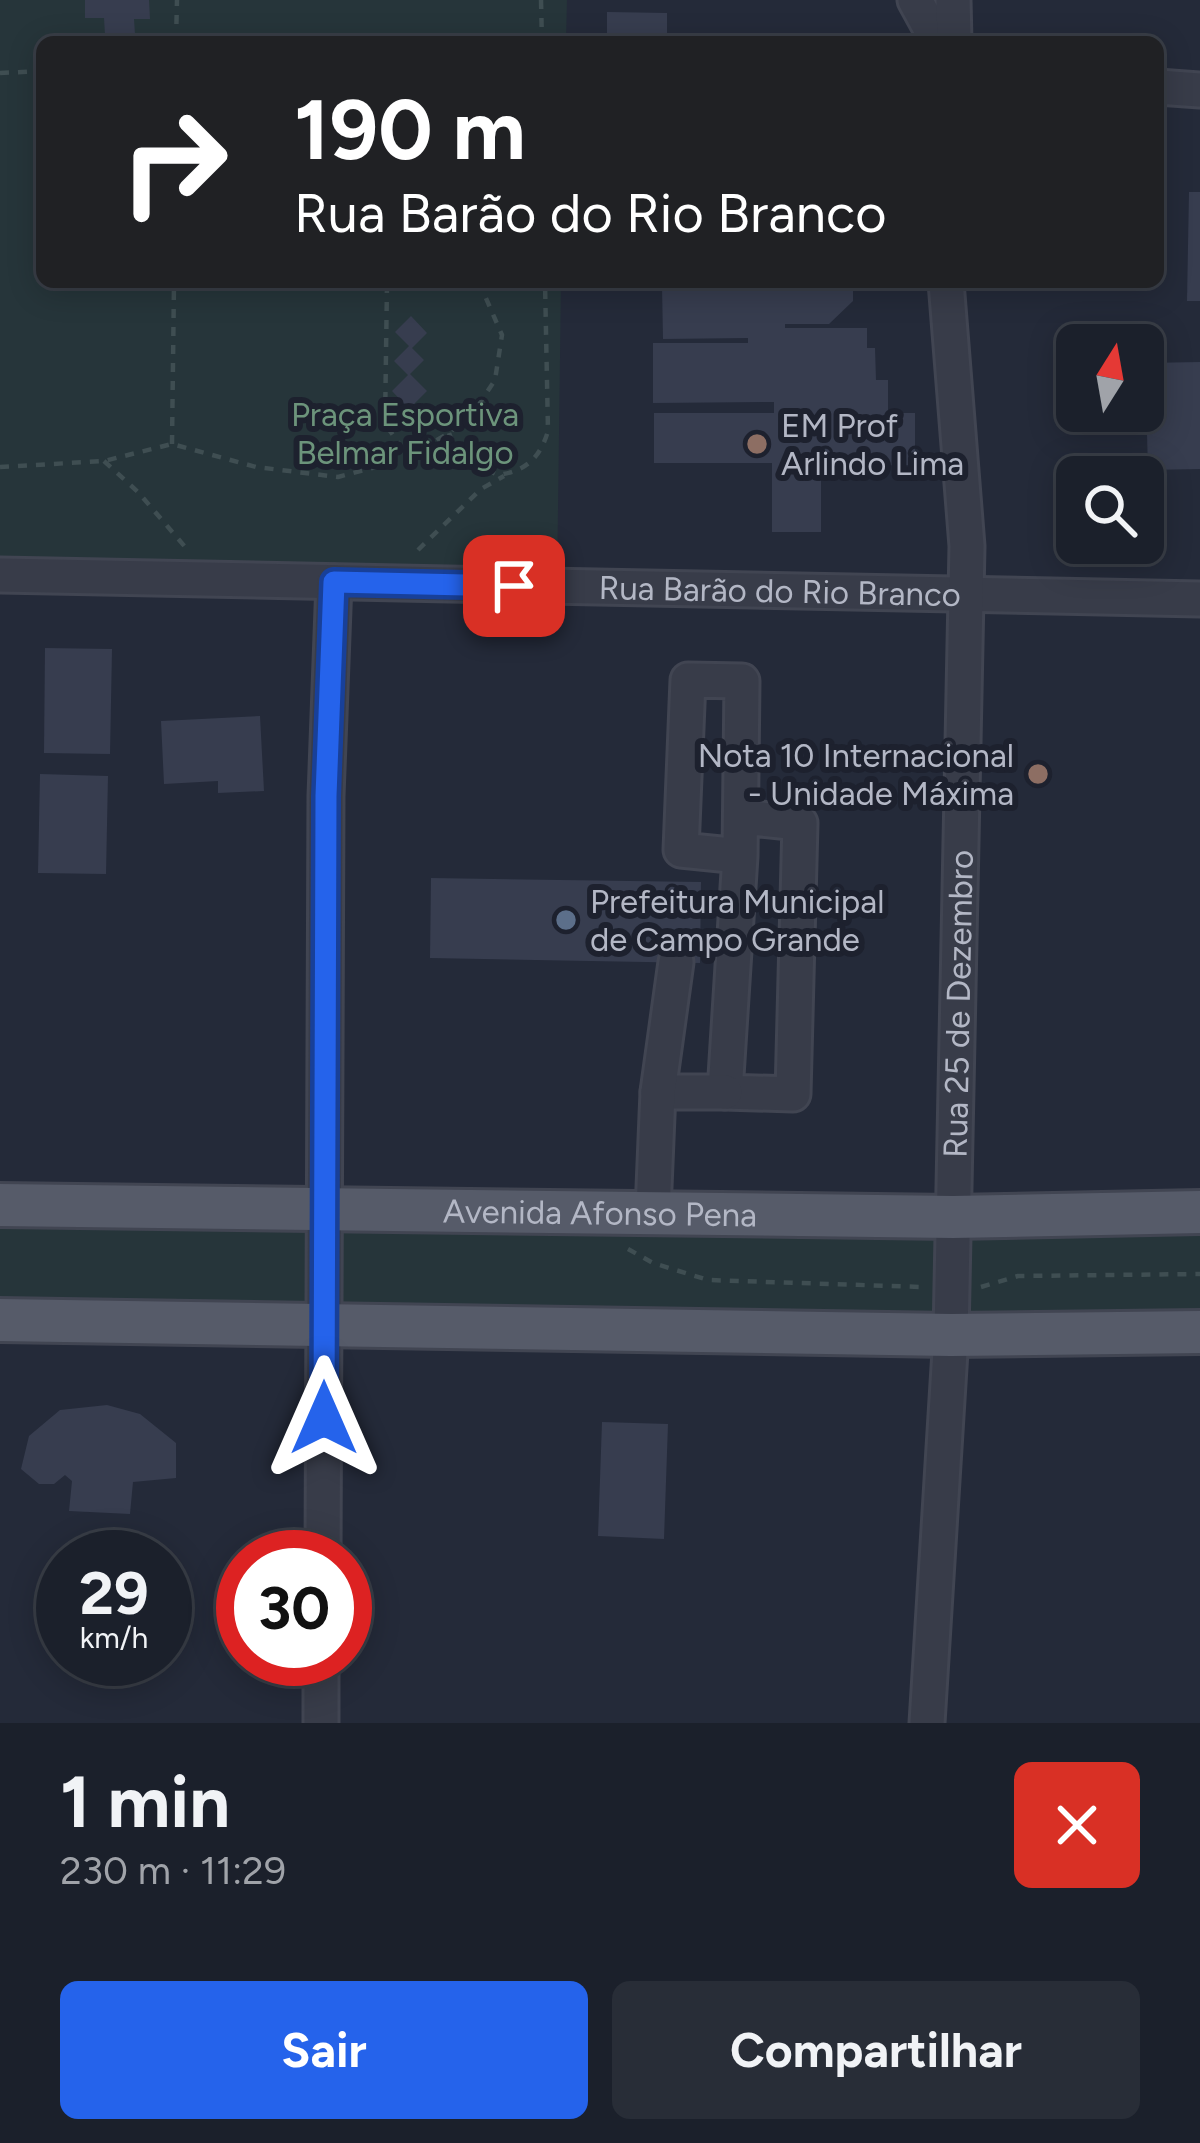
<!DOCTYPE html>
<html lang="pt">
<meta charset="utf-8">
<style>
:root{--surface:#1b202b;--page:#282d37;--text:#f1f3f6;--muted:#a0a3a9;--line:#393e47;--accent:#2563eb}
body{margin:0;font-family:Figtree,sans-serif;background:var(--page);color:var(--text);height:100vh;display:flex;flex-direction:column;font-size:45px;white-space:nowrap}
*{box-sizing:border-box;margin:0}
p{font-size:39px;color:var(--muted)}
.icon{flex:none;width:66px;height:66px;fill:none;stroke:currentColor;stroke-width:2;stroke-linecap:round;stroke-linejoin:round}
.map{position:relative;height:1723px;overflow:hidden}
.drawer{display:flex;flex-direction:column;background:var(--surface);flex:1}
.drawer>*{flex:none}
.hud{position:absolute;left:36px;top:36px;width:1128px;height:252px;border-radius:18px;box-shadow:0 6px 30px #0003,0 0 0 3px var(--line);background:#202124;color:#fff;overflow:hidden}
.needle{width:78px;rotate:11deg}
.controls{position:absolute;left:1056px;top:324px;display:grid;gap:24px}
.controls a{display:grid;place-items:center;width:108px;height:108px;border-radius:18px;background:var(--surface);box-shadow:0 6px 30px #0003,0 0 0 3px var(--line);font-size:60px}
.speed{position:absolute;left:36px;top:1530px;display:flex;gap:24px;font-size:60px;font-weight:700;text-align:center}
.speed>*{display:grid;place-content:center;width:156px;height:156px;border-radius:50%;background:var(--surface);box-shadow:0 6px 30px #0003,0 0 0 3px var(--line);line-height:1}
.speed small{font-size:30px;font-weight:400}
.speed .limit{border:18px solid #d22;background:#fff;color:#111}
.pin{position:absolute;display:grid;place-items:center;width:102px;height:102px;color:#fff;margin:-51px;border-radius:24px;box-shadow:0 6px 18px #0006}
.me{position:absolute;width:132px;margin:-66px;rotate:0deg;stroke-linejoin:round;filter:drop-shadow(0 0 9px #0008)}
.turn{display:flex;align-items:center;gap:42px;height:252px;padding:0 60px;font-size:54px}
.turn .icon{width:156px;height:156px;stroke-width:2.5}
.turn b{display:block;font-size:84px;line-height:102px}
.round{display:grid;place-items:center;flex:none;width:126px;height:126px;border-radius:18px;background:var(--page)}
.overview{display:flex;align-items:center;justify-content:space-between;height:204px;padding:0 60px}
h1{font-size:72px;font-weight:700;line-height:90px}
.button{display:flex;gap:24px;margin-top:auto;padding:24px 60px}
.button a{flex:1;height:138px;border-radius:18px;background:var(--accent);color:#fff;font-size:48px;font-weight:700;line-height:138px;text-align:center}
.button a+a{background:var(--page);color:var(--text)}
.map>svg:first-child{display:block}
</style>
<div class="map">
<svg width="1200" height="1723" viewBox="0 0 1200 1723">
<rect width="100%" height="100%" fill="#242a39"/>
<g fill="#26353a">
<path d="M0,0h567l-1,42h-524v240h519l-4,304 -557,-11z"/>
<path d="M0,1205l1200,7v120l-1200,-12z"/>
</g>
<g fill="#373d4f">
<path d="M85,0h64l1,19h-16l1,15 -30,1 -1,-17h-19z"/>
<path d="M607,12l60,1v29h-60z"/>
<path d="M1189,192h11v109h-13z"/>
<path d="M853,284v17l-24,23h-44v4h82v20h8l1,32h12v33h27v52l-94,1v66h-49v-69h-118v-50h120v-11l-121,1v-60h95v-5l-85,1 -1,-53z"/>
<path d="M411,316l16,17 -15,15 12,12 -14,14 17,17 -18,18 -17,-18 16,-16 -14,-14 15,-15 -14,-14z"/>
<path d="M1200,362v107l-52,1 -3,-107z"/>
<path d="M45,648l67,1 -2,105 -66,-1z"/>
<path d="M260,716l4,75 -46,2v-12l-54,3 -3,-63z"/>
<path d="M40,774l68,2 -2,98 -68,-1z"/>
<path d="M431,878l270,4 -1,81 -270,-5z"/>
<path d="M107,1405l33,9 36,29v35l-43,4 -3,32 -61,-3 3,-30 -7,-6 -11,9h-15l-18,-15 8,-33 31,-26z"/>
<path d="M602,1422l66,2 -4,115 -66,-3z"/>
</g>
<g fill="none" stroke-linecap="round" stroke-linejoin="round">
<defs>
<g id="minor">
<path d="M915,0l23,42"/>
<path d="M953,0l1,42"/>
<path d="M1158,87l42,3"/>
<path id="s1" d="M0,575l1200,24"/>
<path d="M740,856l-59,-6 7,-170 54,1 -2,175 -15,236 68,2 7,-271 -58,-6"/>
<path d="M658,1092h67"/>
<path d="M653,1211l5,-119 18,-130"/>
<path d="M323,1557l3,-761 8,-214"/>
<path d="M321,1723v-64"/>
<path id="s2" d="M927,1723l24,-388 16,-789 -21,-264"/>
</g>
<g id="major">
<path id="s3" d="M0,1205l953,12 247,-5"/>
<path d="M0,1320l951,15 249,-3"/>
</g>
</defs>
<use href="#minor" stroke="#414552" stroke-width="39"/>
<use href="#major" stroke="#414552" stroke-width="48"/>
<g stroke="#3f4e52" stroke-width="4.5" stroke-dasharray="9 9" stroke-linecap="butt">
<path d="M541,0l1,42"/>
<path d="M176,42l1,-42"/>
<path d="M0,73l42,-2"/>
<path d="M387,284l-2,140 15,21 15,7"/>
<path d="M449,433c7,22 29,33 49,42 28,-4 42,-17 50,-44l-3,-149"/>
<path d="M172,444l2,-162 307,3"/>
<path d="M104,461l34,31 48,56"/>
<path d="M0,467l104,-6 68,-17 84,23 82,10 64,-17 47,-27 26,-23 20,-30 7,-45 -23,-53"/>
<path d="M418,550l63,-61 23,-13"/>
<path d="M628,1249l25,14 55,17 214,7"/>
<path d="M981,1287l37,-11 182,-2"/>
</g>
<use href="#minor" stroke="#383c49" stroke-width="33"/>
<use href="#major" stroke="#565b69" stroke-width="42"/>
</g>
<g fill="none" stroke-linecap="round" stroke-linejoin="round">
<defs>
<path id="route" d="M324,1418l2,-622 8,-214 180,4"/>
</defs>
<use href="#route" stroke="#184099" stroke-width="30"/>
<use href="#route" stroke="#2563eb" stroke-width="21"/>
</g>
<g fill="#8d6e63" stroke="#1d212e" stroke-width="4.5">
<circle cx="757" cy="444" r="12"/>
<circle cx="1038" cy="774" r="12"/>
</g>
<circle fill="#5c6f8a" stroke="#1d212e" stroke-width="4.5" cx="566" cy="920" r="12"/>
<g text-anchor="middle" stroke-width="12" stroke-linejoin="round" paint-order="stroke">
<g font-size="33" fill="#6c947b" stroke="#1d212e">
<text x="405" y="426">Praça Esportiva<tspan x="405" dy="38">Belmar Fidalgo</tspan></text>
</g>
<g font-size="33" fill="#b3b7c5" stroke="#1d212e" text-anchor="start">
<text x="781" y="437">EM Prof<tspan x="781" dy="38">Arlindo Lima</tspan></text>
<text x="1014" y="767" text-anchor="end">Nota 10 Internacional<tspan x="1014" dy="38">- Unidade Máxima</tspan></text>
<text x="590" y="913">Prefeitura Municipal<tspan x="590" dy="38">de Campo Grande</tspan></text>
</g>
<g font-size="33" fill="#b3b7c5" stroke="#1d212e">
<text dy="12" stroke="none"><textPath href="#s1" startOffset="780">Rua Barão do Rio Branco</textPath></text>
<text dy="12" stroke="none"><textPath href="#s2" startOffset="720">Rua 25 de Dezembro</textPath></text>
<text dy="12" stroke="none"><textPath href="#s3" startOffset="600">Avenida Afonso Pena</textPath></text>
</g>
</g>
</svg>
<div class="controls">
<a><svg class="needle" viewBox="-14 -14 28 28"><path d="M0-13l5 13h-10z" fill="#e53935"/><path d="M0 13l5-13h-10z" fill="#a0a3a9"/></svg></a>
<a><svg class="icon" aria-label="search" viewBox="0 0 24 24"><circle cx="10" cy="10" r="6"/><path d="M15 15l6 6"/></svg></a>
</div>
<div class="speed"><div>29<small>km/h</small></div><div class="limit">30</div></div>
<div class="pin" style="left:514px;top:586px;background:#d93025"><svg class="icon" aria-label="arrive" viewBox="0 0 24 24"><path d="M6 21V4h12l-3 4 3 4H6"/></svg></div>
<svg class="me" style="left:324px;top:1418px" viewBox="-20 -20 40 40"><path d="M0-17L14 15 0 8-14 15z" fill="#2563eb" stroke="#fff" stroke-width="4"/></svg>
<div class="hud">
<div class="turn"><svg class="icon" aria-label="right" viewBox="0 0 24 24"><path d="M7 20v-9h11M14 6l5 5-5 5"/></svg><div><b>190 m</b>Rua Barão do Rio Branco</div></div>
</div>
</div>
<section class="drawer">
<div class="overview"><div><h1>1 min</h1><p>230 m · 11:29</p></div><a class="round" style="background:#d93025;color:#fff"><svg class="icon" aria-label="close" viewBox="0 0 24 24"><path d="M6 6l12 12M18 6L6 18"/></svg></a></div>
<div class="button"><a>Sair</a><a>Compartilhar</a></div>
</section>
